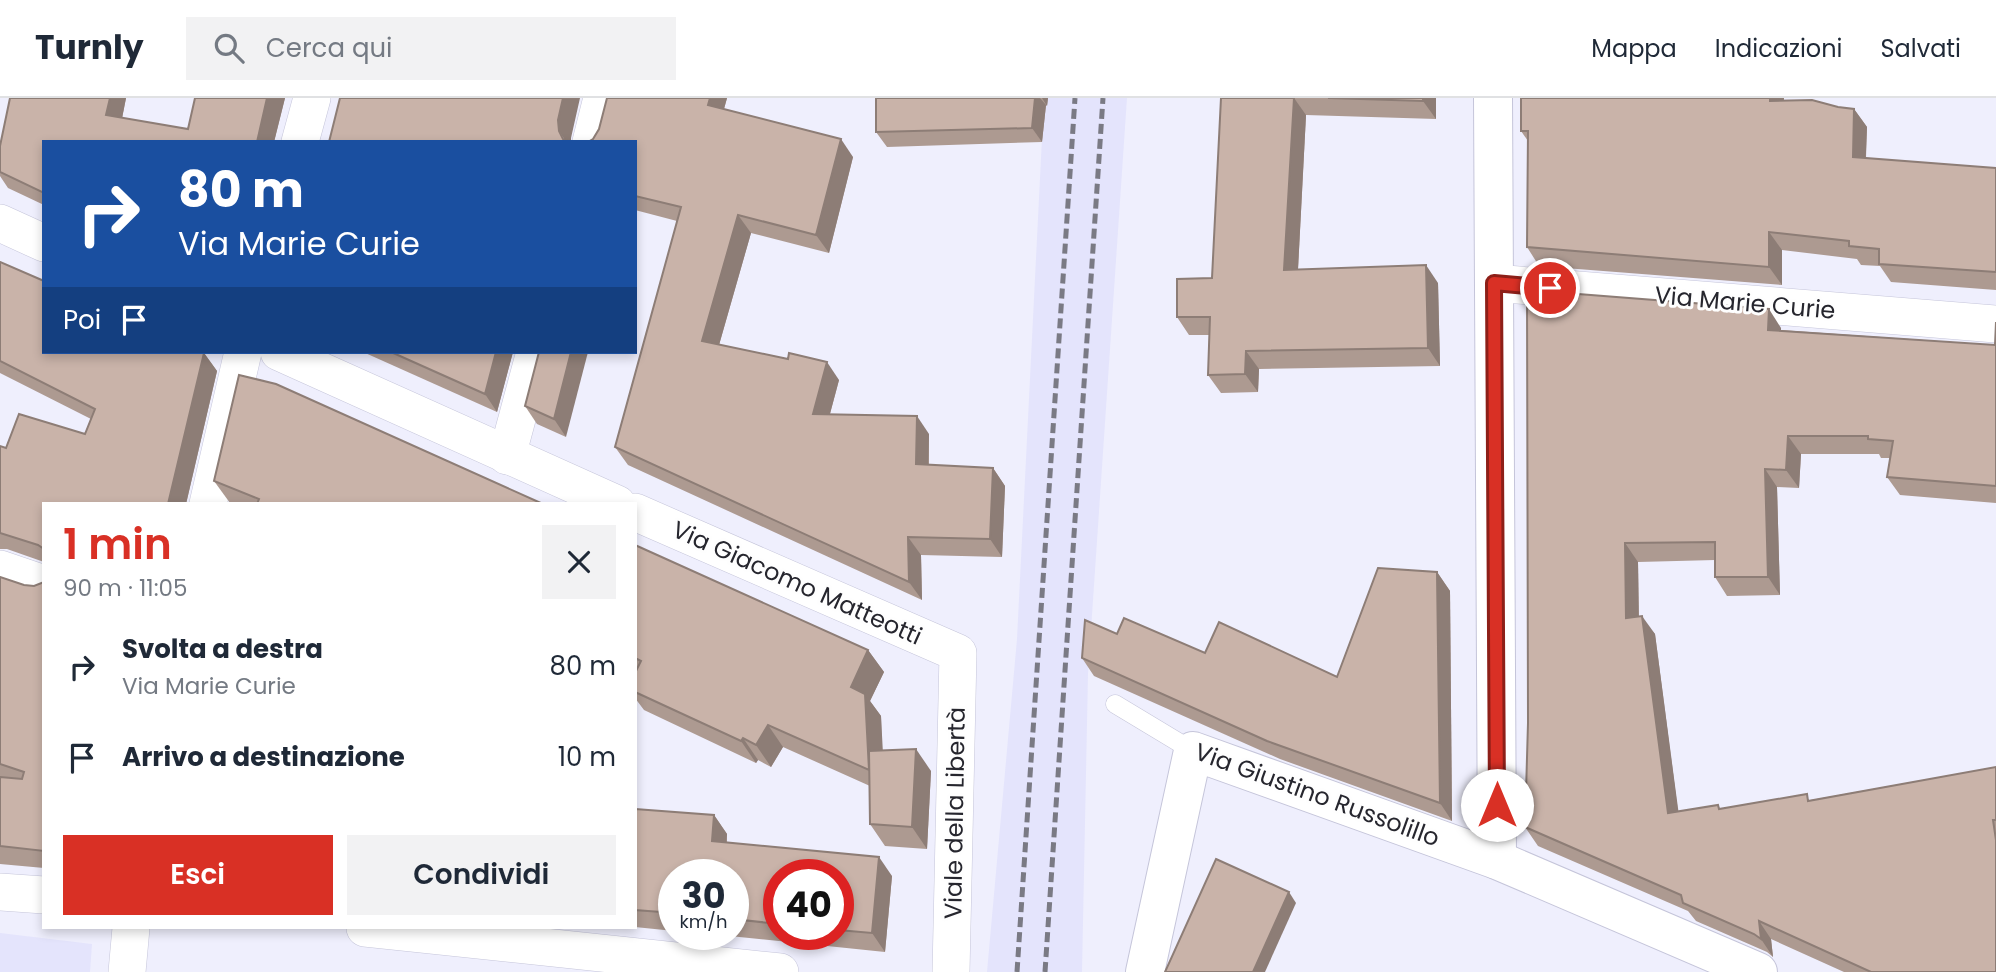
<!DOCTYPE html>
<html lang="it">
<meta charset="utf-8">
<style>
:root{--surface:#fff;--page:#f2f2f3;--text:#1f2937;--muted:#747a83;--line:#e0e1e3;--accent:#d93025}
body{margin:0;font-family:Poppins,sans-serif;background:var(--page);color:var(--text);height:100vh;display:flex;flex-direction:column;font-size:26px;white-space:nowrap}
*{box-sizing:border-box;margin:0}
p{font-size:23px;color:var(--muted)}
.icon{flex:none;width:38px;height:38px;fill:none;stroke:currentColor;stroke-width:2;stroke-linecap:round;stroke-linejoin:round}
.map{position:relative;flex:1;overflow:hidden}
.details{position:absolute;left:42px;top:404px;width:595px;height:427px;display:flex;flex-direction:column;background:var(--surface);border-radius:0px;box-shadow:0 4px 10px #0003}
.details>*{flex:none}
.banner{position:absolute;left:42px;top:42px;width:595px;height:214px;border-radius:0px;box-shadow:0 4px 10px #0003;background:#1a4fa0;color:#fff;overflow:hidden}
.speed{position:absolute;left:658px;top:761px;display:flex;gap:14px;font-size:35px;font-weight:700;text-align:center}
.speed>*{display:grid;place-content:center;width:91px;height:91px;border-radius:50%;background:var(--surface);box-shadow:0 4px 10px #0003;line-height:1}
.speed small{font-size:18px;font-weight:400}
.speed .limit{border:10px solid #d22;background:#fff;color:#111}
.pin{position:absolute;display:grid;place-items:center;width:60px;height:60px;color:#fff;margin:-30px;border:4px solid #fff;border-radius:50%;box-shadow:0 2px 7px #0007}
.me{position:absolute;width:77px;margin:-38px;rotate:0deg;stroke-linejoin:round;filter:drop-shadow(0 0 5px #0008)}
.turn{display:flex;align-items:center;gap:24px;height:147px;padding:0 21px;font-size:32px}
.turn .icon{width:91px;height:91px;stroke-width:2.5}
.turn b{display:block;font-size:49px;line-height:60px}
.then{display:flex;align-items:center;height:66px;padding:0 21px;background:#0003;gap:14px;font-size:26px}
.round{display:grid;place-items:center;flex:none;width:74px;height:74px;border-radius:0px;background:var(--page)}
.head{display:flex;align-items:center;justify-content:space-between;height:119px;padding:0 21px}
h1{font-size:42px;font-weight:600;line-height:52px;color:var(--accent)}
.primary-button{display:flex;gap:14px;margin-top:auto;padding:14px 21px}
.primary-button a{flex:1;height:80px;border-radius:0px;background:var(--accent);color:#fff;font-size:28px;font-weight:600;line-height:80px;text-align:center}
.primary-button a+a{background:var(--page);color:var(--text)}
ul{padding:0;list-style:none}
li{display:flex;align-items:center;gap:21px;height:91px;padding:0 21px}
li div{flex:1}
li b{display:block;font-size:26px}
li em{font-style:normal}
header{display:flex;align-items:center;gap:42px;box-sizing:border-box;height:98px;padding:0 35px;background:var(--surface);border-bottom:2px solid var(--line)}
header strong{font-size:33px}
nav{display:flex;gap:38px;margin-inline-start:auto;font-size:24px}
.search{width:490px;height:63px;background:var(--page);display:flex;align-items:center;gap:18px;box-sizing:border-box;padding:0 24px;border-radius:0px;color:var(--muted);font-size:26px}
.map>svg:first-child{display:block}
</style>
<header>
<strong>Turnly</strong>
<div class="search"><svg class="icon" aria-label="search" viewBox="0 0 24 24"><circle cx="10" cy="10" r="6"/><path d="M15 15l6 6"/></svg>Cerca qui</div>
<nav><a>Mappa</a><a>Indicazioni</a><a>Salvati</a></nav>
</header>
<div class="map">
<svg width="1996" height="874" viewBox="0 0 1996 874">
<rect width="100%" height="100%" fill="#efeffd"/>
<g fill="#e4e4fc">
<path d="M1044,0h83l-39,576 -6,298h-95l30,-333z"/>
<path d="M0,835l92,11 -2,28h-90z"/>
</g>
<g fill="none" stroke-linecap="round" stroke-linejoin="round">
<defs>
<path id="service" d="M1115,606l78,47"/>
<g id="minor">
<path d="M300,44l12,-44"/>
<path d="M591,44l11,-44"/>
<path d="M0,125l44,20"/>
<path d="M1494,185l502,41"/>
<path d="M279,254l338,152"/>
<path d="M507,358l28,-104"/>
<path d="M208,406l35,-152"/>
<path d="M635,414l323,141 -7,319"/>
<path d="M0,471l44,15"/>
<path d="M0,794l44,3"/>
<path d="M365,830l415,44"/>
<path d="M127,874l4,-44"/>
</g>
<g id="tertiary">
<path d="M1493,0l4,762"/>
<path d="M1145,874l48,-221 304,109 261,112"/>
</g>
</defs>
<use href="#service" stroke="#c5c5da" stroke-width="19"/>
<use href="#minor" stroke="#c5c5da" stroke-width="38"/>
<use href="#tertiary" stroke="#c5c5da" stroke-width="40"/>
<use href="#service" stroke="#fff" stroke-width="18"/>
<use href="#minor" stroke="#fff" stroke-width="37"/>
<use href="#tertiary" stroke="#fff" stroke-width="38"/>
<g stroke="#7a7a84" stroke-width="5" stroke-dasharray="10 5" stroke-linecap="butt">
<path d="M1017,874l58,-874"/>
<path d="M1045,874l58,-874"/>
</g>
</g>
<g fill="#ad9a91" fill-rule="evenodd">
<path d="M10,0h116l-4,20 66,11 7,-31h90l-11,44h-230v63l-36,-17 -8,-12v-30z"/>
<path d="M607,0h120l-3,11 129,48 -24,96 -78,-20 -32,112 120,35 -9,34 99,20v31l64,3 12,18 -3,71 -81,-2 1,45 -294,-135 -13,-18 62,-226 -42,-11v-68l-42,-3 6,-10z"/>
<path d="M876,0h172l-1,8 -1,-1 -4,37 -155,5 -11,-15z"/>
<path d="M1221,0h215v21l-130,-4 -8,155 140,13 2,83 -181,3 -1,23 -37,1 -13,-18 1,-40h-20l-12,-18 35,-39z"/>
<path d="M1784,2l70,9 13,18 -1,31 130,10v122l-105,-8 -11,-16 -19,-1 -4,-6 -75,-9v35l-243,-19 -12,-19 1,-106 -7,-10z"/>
<path d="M0,164l204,91 13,18 -31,133h-142v58l-37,-13h-7v-103l6,2 79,-14 6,-15 -91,-46z"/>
<path d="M1527,192l254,38v2l214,15 1,-23v181l-96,-8 -13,-18 3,-19h-9l-2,-4h-78l-2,34 -22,-1 3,108 -53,1 -12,-19v-17l-77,2 1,55 16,17 23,177 42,-2 91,-9 185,-33v205h-152l-73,-33 2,18 -6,-5 -71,-31 -8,-10 -150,-65 -13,-19 3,-104z"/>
<path d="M363,254h150l-16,60z"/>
<path d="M539,254l27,85 -29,-13 -12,-18z"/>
<path d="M214,383l329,23h-311l-2,-1z"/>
<path d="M635,447l233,105 16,22 -14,29 11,15 1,34 49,21 -4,78 -42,-3 -15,-22v-38l-87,-39 -12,20 -13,-7 -2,3 -112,-53 -9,-12z"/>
<path d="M1437,474l13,19 2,230 -172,-62 -186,-83 -12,-18 35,-24 88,19 132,24z"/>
<path d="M0,479l24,8 10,1 10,-4v286l-44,-4z"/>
<path d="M635,711l79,6 13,19v9l165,33 -7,76 -175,-18h23v-59h-59v56l-39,-4zM779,777h59v59h-59z"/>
</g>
<g fill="#8d7d76">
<path d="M110,0h16l-7,36 -13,-19z"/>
<path d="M267,0h18l-11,44h-17z"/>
<path d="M563,0h17l-9,40v4h-5l-7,-11 -1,-11z"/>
<path d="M710,0h17l-7,25 -12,-18z"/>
<path d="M1035,0h5l6,7 -4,37 -10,-14z"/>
<path d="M1042,0h6l-1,8z"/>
<path d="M1294,0l12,17 -9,173 -13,-18z"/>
<path d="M1423,0h13v21l-13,-18z"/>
<path d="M1770,0h14l-1,21 -13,-18z"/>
<path d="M1854,11l13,18 -2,48 -12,-18z"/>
<path d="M841,41l12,18 -24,96 -13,-18z"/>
<path d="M738,117l13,18 -36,126 -13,-18z"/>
<path d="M1769,134l13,18v35l-13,-18z"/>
<path d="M1426,167l12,18 2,83 -12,-18z"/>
<path d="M1769,211l12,19v20l-13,-18z"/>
<path d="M1246,253l13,18 -1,23 -13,-18z"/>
<path d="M496,254h17l-16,60 -12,-18z"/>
<path d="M571,254h17l-22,85 -12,-18z"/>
<path d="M204,255l13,18 -31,133h-18z"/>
<path d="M827,264l12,18 -14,52 -12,-18z"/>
<path d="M917,318l12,18 -1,48 -12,-18z"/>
<path d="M1788,338l13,18 -2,34 -13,-18z"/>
<path d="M993,370l12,18 -3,71 -12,-18z"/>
<path d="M1765,371l12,18 3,108 -12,-18z"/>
<path d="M908,439l13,18 1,45 -13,-18z"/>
<path d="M1625,445l13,19 1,74 -13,-18z"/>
<path d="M1437,474l13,19 2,230 -12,-18z"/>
<path d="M1642,518l13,18 26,197 -13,-18z"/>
<path d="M868,552l16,22 -14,29 11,15 4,76 -16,-22 -18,-83z"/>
<path d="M768,627l15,22 -12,20 -15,-22z"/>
<path d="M743,640l15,22 -2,3 -15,-22z"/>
<path d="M916,651l15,22 -4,78 -15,-22z"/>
<path d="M714,717l13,19 -2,26 -13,-19z"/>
<path d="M879,759l13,19 -7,76 -13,-19z"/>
<path d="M1289,794l7,11 -31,69h-12z"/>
<path d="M1759,823l12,18 2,18 -12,-18z"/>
</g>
<g fill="#c9b3a9" stroke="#8d7d76" stroke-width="2">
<path d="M10,0h100l-4,17 82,14 7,-31h72l-10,44h-213v51l-44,-21v-26z"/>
<path d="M340,0h223l-5,22 1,11 4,8 6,3h-240z"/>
<path d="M607,0h103l-2,7 133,34 -25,96 -78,-20 -36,126 86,18 1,-6 38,9 -14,52 104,2 -1,48 77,4 -3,71 -82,-2 1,45 -294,-135 66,-240 -46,-11v-54h-47l5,-3 6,-10z"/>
<path d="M876,0h159l-3,30 -156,4z"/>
<path d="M1221,0h73l-10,172 142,-5 2,83 -182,3 -1,23 -37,1 2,-58h-33v-38l35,-1z"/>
<path d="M1328,0h95v3z"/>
<path d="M1521,0h249v3l42,-1 26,7 16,2 -1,48 143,11v104l-117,-8v-15l-30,-3v-5l-80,-9v35l-242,-20 1,-116h-7z"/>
<path d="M0,164l44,19v71l160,1 -36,151h-124v45l-6,-4 -38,-12v-87l6,2 13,-34 66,20 10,-25 -95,-48z"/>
<path d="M1527,192l242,19 -1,21 227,15 1,-23v164l-109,-9 6,-36 -25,-2v-3h-80l-2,34 -21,-1 3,108h-53v-35l-90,1 1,75 16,-2 26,197 50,-8 1,4 88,-15 1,7 188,-34v53h-3l3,20v132h-125l-112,-51 2,18 -7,-5 -71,-31 -2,-8 -156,-68 3,-104z"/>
<path d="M391,254h105l-11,42z"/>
<path d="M539,254h32l-17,67 -29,-13z"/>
<path d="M239,277l37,9 267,120h-286l2,-5 -45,-18z"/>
<path d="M635,447l233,105 -17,37 14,7 4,76 -101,-45 -12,20 -13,-7 -2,3 -106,-49v-19l6,-12 -6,-3z"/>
<path d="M1378,470l59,4 3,231 -173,-62 -185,-83 3,-38 32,14 7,-16 81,35 14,-31 118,55z"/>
<path d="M0,479l24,8 10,1 10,-4v269l-44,-5v-69l22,2 2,-7 -24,-8z"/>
<path d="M916,651l-4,78 -42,-3 -1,-73z"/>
<path d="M635,711l79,6 -2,26 167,16 -7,76 -34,-3v-55h-59v49l-46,-5v-44h-59v38l-39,-3z"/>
<path d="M1216,761l73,33 -36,80h-88z"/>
</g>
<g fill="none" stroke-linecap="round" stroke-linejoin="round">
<defs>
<path id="route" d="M1497,707l-3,-522 56,5"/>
</defs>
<use href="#route" stroke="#8d1f18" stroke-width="18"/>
<use href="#route" stroke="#d93025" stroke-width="12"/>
</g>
<g text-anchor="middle" stroke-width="6" stroke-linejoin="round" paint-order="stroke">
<g font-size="24" fill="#26262e" stroke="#fefefe">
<text transform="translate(1745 205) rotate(5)" y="8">Via Marie Curie</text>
<text transform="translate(797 485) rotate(24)" y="8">Via Giacomo Matteotti</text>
<text transform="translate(1317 697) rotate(20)" y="8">Via Giustino Russolillo</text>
<text transform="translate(955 715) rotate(-89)" y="8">Viale della Libertà</text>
</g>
</g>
</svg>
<div class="speed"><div>30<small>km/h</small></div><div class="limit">40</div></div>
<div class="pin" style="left:1550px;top:190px;background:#d93025"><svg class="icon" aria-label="arrive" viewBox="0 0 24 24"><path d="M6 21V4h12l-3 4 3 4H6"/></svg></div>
<svg class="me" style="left:1497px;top:707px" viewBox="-20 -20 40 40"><circle r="19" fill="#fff"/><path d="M0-13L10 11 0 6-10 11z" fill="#d93025"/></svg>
<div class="banner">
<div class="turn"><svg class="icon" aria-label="right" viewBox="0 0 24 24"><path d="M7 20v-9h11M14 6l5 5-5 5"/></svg><div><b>80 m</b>Via Marie Curie</div></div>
<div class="then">Poi<svg class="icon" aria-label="arrive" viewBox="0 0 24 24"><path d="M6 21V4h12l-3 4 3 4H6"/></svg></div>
</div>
<section class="details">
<div class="head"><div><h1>1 min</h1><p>90 m · 11:05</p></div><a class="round"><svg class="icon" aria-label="close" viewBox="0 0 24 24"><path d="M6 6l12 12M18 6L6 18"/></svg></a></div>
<ul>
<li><svg class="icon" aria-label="right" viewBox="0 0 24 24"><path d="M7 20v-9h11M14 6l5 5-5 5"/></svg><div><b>Svolta a destra</b><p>Via Marie Curie</p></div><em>80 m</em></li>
<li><svg class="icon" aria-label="arrive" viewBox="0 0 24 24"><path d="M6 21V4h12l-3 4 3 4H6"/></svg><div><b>Arrivo a destinazione</b></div><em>10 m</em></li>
</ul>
<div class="primary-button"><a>Esci</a><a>Condividi</a></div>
</section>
</div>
